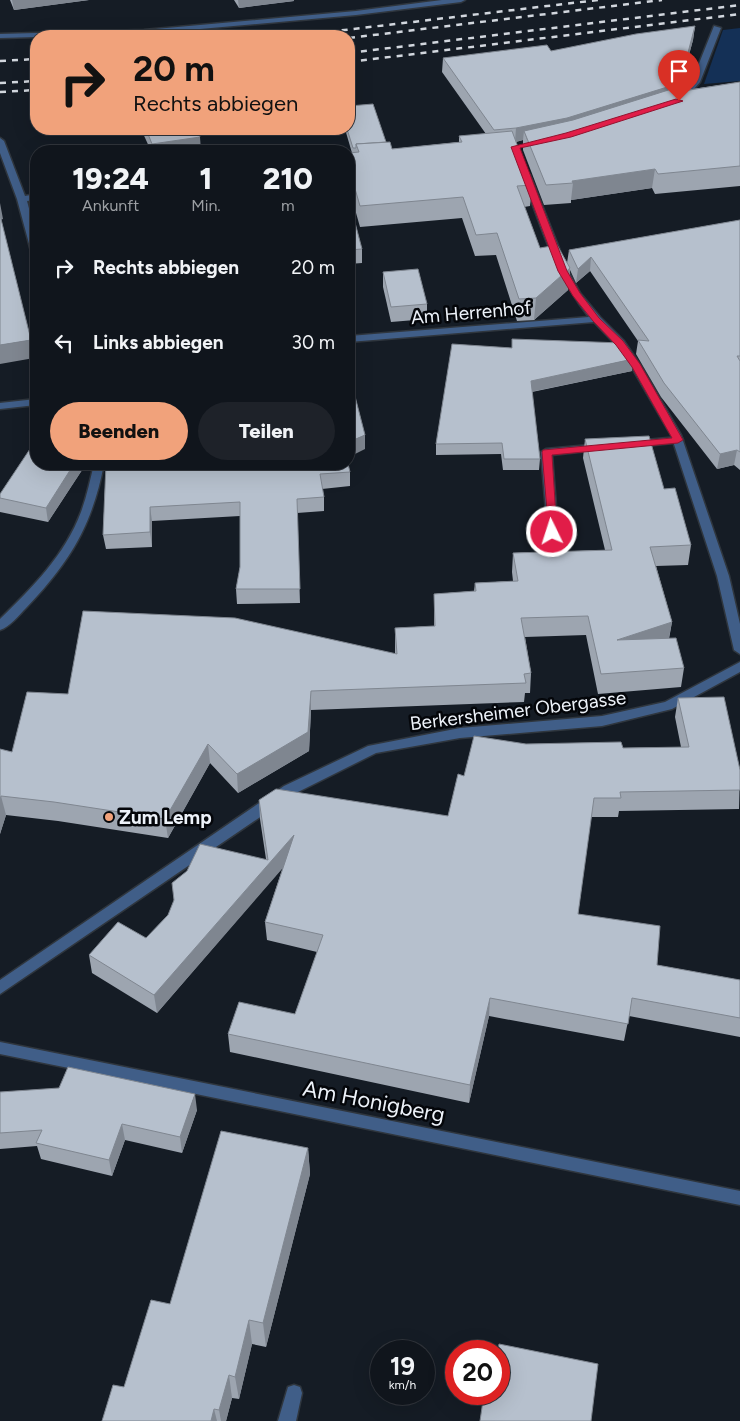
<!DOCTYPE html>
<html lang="de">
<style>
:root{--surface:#10151c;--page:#1e2229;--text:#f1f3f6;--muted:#9c9fa3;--line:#30343b;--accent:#f1a27b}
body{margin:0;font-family:Figtree,sans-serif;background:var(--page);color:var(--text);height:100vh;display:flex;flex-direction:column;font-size:19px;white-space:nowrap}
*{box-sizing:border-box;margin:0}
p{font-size:16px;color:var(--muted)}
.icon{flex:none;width:28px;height:28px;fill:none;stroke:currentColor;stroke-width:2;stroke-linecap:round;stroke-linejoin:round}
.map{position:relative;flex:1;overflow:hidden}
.details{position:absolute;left:30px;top:145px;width:325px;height:325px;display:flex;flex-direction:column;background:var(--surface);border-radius:20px;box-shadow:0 5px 20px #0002,0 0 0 1px var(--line)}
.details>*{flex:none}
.hud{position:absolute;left:30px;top:30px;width:325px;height:105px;border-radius:20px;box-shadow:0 5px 20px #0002,0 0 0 1px var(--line);background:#f1a27b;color:#111;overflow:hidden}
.speed{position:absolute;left:370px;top:1340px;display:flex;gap:10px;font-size:25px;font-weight:700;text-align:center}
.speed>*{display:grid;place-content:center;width:65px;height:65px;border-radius:50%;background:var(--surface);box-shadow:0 5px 20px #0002,0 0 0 1px var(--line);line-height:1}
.speed small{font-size:12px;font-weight:400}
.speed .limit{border:8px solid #d22;background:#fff;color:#111}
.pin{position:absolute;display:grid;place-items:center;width:42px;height:42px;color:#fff;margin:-51px -21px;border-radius:50% 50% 50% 0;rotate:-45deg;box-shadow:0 0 5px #0007}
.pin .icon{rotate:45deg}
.me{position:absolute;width:55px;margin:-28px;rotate:356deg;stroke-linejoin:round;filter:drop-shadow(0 0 4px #0008)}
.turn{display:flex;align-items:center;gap:18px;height:105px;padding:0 20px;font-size:22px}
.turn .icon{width:65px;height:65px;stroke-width:2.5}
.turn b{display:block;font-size:35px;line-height:42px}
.eta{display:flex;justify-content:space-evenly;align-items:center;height:85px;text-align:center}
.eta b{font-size:30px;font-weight:800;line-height:35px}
.action{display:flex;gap:10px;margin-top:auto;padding:10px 20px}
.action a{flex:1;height:58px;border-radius:30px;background:var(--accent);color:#111;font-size:20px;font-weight:800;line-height:58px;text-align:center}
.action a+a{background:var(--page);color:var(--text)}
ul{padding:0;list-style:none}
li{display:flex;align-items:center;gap:15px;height:75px;padding:0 20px}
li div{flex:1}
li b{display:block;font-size:19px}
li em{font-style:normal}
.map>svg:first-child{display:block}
</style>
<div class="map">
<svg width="740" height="1421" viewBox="0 0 740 1421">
<rect width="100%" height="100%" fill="#151c25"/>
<path fill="#143056" d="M740,28v53l-36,3 19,-54z"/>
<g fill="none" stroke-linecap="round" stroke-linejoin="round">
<defs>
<g id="service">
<path d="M442,0h23l-4,2 -105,13 -212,19 -144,4v-4l144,-4 212,-19z"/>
<path d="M714,26l7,2 -21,54 -18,21h-6v-4l16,-18z"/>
<path d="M678,437l4,1 1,2 -1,2 -46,5 -5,-3 5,-3z"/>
<path d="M601,444l4,1 1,2 -1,2 -53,6 6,77 -6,4 -4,-1 -7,-83 5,-3z"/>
<path d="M294,1385l6,2 2,6 -6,28h-18l10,-34z"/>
</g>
<g id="minor">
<path d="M0,138l4,3 21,55 11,-2v6l-9,1 9,34v19l-5,-3 -14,-52 -17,-46z"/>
<path d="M526,172l4,3 38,96 12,22 20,24 24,24 17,25 40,69 48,141 11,48v30l-6,-4 -17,-74 -46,-141 -40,-69 -15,-21 -22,-23 -245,20v-6l240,-19c-35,-44 -48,-91 -67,-142z"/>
<path d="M36,399v6l-36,4v-6z"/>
<path d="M94,464h10c-12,62 -34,98 -78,144 -7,7 -16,19 -26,22v-11c32,-31 65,-64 81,-107 6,-16 9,-32 13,-48z"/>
<path d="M740,662v10l-68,37 -70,17 -142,12 -84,15 -82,41 -294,200v-14l284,-194 84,-40 92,-18 142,-12 63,-14z"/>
<path d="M0,1042l740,149v14l-740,-151z"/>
</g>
</defs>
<use href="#service" stroke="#2f363e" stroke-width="3"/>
<use href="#minor" stroke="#2f363e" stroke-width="3"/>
<use href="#service" fill="#405e88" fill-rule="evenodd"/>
<use href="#minor" fill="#405e88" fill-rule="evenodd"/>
<g stroke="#d2d7de" stroke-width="2.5" stroke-dasharray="6 6" stroke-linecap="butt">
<path d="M294,36l304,-36"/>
<path d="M349,38l313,-38"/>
<path d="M349,53l391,-48"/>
<path d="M0,61l36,-2"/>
<path d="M349,62l391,-48"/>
<path d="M0,83l36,-2"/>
<path d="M0,92l36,-2"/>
</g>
</g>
<g fill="#9da5b0">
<path d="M10,0h79l-75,10z"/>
<path d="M234,0h60v1l-55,7z"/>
<path d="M695,26l-2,14 -14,51 61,-9v104l-85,8 -3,-6 -81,12v3l-27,2 -21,-55v-10l-7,2 16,43 -2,21 -6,1 16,41 27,15 2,-13 171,-30v250l-6,-5 -17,4 -56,-72 -25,-43 2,-13 -48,-70 -14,12 -6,-13 -2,20 -34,30 -17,1 -21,-66 -21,1 -13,-38 -102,9 -11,-39v-35h3l-7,-24h4l37,13 6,7 67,-7v-6l27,-2 -44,-62 1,-14 108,-7z"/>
<path d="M141,129h55l5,22h-50z"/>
<path d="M349,216l13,33v14l-13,1z"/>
<path d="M383,272l44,32v15l-36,3 -8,-35z"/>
<path d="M511,348l121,23 -100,21 8,67 -1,11h-36l-2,-16 -65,1v-11z"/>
<path d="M585,439l79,50 27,56 -3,20 -32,1 16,56 -3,17 15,29 -3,19 -83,7 -12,-59 -61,2 6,36 -1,20h-5l-1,9 -213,8 -2,41 -71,42 -28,-30 -42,75 -110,-17 -52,-6 -6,19v-85l12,3 56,-58 327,-40v-26l39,-2v-32l40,-3 1,-8 38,-2 -1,-9 1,-19 92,-3 -22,-92z"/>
<path d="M86,464l-38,58 -48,-10v-18z"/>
<path d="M106,464l244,8v14l-28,3 2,8v14l-27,2 3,90 -63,1 -1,-15 4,-22v-51l-88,5v26l-46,2 -3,-14z"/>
<path d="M678,698l62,72 -1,39 -120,2 -1,6h-27l-13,97 79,51 83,15v57l-111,-21 -5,25 -135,-25 -20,87 -239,-51 -2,-18 67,-20 22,-62 -50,-12 -2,-18 18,-55 -126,146 -65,-40 -3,-18 57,-17 120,-79 -6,-40 -1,-19 189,16 16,-40 62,-32 97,4 58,-1 -6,-30z"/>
<path d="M0,1092l197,18 -15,43 -57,-13 -13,36 -71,-17 -4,-13 -37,3z"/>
<path d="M308,1148l2,26 -44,173 -14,-3 -13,55 -7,-1 -6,23h-124l22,-34 46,-83z"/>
</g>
<g fill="#7f8690">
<path d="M12,0h77l-75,10z"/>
<path d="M238,0h56v1l-55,7z"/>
<path d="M695,26l-2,14 -14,53 -152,47 -3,-9 -1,9 -8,2 1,-14z"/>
<path d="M200,137l1,14h-48l-1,-7z"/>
<path d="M655,169l-3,19 -81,12 2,-17 -1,-2z"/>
<path d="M0,203l3,16 -3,1z"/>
<path d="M591,257l-1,14 -14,12 2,-14z"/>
<path d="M570,268l-2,22 -34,30 2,-22z"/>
<path d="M31,340l3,18 -34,6v-19z"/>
<path d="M633,359l-1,12 -102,21 1,-11z"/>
<path d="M365,435v14l-16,8v-15z"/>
<path d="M737,450l-3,15 -17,4 3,-15z"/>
<path d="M74,464h12l-38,58 -2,-14z"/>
<path d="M150,507l2,14v26l-2,-15z"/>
<path d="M672,622l-4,20 -51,-2z"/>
<path d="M311,691v19l-2,41 -71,42 -1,-19z"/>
<path d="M208,744l2,19 -42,75 -3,-19z"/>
<path d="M1,796l5,19 -6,19v-34z"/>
<path d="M294,835l1,19 -138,159 -3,-18z"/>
<path d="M490,998l-1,18 -20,87 1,-18z"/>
<path d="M195,1094l2,16 -15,43 -2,-16z"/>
<path d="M122,1124l3,16 -13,36 -3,-16z"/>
<path d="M308,1148l2,26 -44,173 -3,-24z"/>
<path d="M249,1320l3,24 -13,55 -4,-22z"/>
<path d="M229,1375l3,23 -6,23h-5l-2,-11z"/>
<path d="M214,1409l3,12h-6z"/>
</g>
<g fill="#b6c0cd" stroke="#7f8690">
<path d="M695,26l-14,53 -4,5 -110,34 -51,10 -22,2 -51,-72 104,-13 4,6 85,-17z"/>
<path d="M740,82v84l-82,8 -3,-5 -83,12 1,2 -27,2 -22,-54 49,-11 105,-33 -1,5z"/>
<path d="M373,104l13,38 -30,2v4h-3l-6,-19h2v-23z"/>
<path d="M146,129h50l4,8 -48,7z"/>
<path d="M512,131l20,54 -15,1 23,62 17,-3 13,23 -34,30 -17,1 -22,-66 -21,2 -13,-38 -103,9 -11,-38v-15l10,-1 -3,-8 34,-2 2,7 70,-7 -3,-6z"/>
<path d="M0,215l31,125 -31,5z"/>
<path d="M353,215l9,34 -13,1v-34z"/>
<path d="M740,220v136h-3l3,5v91l-3,-2 -17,4 -56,-71 -26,-43 11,1 -58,-84 -13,12 -9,-19z"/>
<path d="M418,269l9,35 -36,3 -8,-35z"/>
<path d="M512,339l110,4 11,16 -102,22 9,78h-36l-2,-16 -66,1 16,-100 60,4z"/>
<path d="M349,373l16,62 -16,7z"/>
<path d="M649,436l15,53 11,-1 16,57 -41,2 22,75 -55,18 59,-2 8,30 -83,6 -13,-58 -67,2 10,55 -7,1 2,9 -215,8 -3,41 -71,42 -29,-30 -43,75 -111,-17 -53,-6 -1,4v-51l12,3 15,-60 41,2 15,-83 152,7 162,36 -2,-26 40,-2 -1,-32 42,-3 -1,-8 43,-2 -5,-28 99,-3 -27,-111z"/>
<path d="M36,440v24h38l-28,44 -46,-10v-4z"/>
<path d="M106,464h242l2,8 -30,2 4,23 -27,2 3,90h-64l4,-22v-65l-90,5v25l-47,3z"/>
<path d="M724,697l16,73v20l-120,2 1,6h-27l-16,116 82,12 -3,39 83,15v38l-108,-20 -4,26 -138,-26 -20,87 -242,-51 11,-32 56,12 28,-79 -58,-13 29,-87 -140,160 -65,-40 29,-33 28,16 22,-23 6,-15 -2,-17 15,-12 13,-27 68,16 -9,-60 17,-11 172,27 10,-42 6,2 10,-40 52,8 95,-2 2,6 66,-1 -11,-49z"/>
<path d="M68,1067l127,27 -15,43 -58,-13 -13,36 -73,-17 6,-13 -42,3v-41l59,-4z"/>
<path d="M221,1131l87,17 -45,175 -14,-3 -14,57 -6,-2 -10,35 -5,-1 -3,12h-109l11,-36 11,2 27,-87 19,4z"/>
<path d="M499,1344l99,20 -7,57h-111l4,-27h15v-43h-1z"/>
</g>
<path fill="#e11d48" stroke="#92132f" d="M676,99l7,2 -112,36 -51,11 47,123 13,22 19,25 24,23 17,23 43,76 -5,3 -126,12 5,77 -5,3 -3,-1 -7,-82 1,-2 129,-12 -40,-71 -16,-22 -23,-24 -20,-25 -15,-25 -47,-124 55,-14z"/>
<circle fill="#f1a27b" stroke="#04060a" stroke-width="2" cx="109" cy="817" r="5"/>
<g text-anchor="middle" stroke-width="5" stroke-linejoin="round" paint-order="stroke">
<g font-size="19" fill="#edf2f9" stroke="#04060a">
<text transform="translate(471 312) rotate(-5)" y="7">Am Herrenhof</text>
<text transform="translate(518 710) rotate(-7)" y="7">Berkersheimer Obergasse</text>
</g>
<g font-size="19" font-weight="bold" fill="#edf2f9" stroke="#04060a" text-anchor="start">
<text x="119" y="824">Zum Lemp</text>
</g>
<g font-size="22" fill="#edf2f9" stroke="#04060a">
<text transform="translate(374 1101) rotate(11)" y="8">Am Honigberg</text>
</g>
</g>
</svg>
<div class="speed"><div>19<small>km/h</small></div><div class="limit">20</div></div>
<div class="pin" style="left:679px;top:101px;background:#d93025"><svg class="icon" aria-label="arrive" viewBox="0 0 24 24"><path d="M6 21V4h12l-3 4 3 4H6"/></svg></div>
<svg class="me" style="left:552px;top:532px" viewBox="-20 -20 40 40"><circle r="17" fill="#e11d48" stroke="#fff" stroke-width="3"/><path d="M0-11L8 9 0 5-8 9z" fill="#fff"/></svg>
<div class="hud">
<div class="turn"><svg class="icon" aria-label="right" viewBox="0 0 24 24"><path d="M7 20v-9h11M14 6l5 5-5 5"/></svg><div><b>20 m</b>Rechts abbiegen</div></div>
</div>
<section class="details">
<div class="eta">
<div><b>19:24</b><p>Ankunft</p></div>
<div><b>1</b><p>Min.</p></div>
<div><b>210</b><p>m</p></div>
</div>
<ul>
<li><svg class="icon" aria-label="right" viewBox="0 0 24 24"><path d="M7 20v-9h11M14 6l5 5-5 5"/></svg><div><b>Rechts abbiegen</b></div><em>20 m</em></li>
<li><svg class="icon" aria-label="left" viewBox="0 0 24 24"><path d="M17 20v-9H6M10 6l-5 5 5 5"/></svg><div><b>Links abbiegen</b></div><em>30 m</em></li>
</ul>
<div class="action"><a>Beenden</a><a>Teilen</a></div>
</section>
</div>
